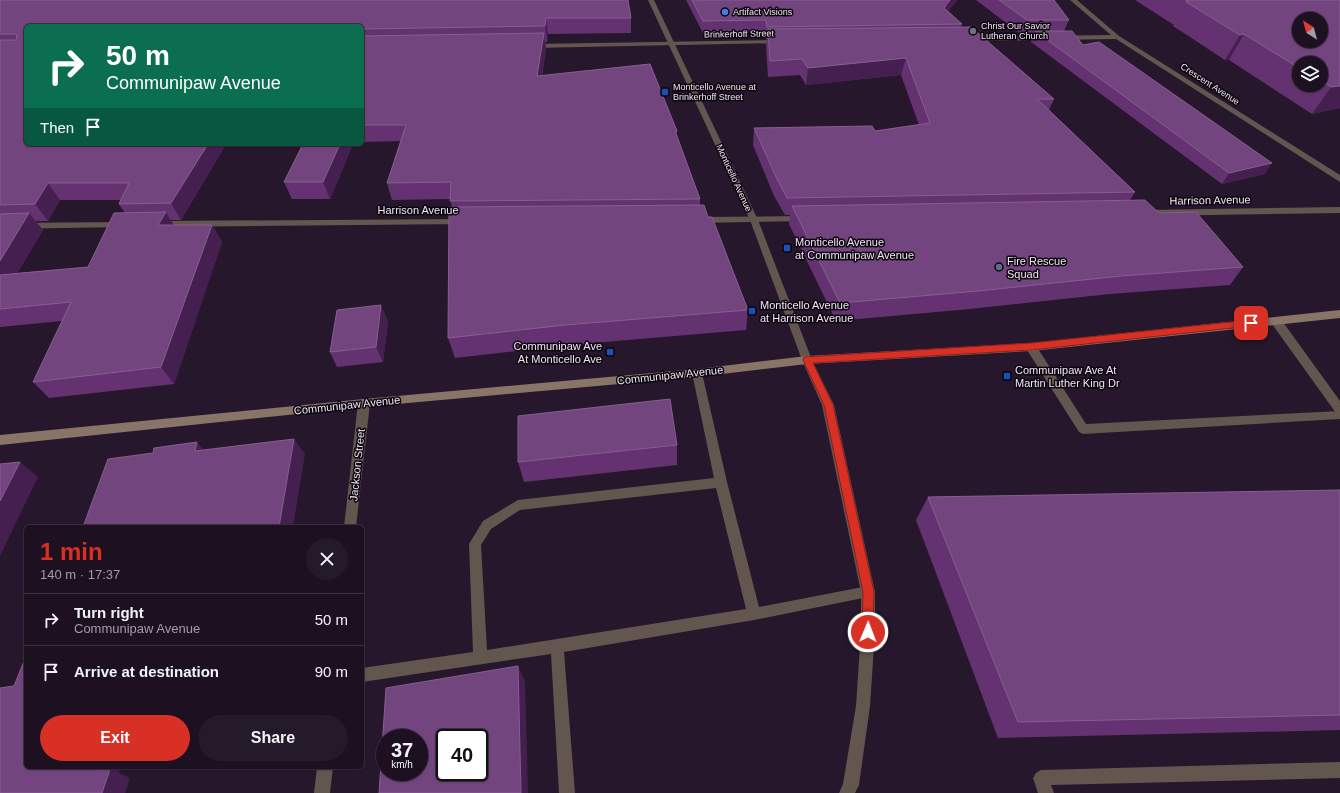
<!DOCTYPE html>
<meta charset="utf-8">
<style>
:root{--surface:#1d1121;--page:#251a2a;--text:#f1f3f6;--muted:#a09da5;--line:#3b313f;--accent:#d93025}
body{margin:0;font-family:Arial,sans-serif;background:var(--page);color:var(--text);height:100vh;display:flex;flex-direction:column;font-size:15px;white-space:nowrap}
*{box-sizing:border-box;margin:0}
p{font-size:13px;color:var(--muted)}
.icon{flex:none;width:22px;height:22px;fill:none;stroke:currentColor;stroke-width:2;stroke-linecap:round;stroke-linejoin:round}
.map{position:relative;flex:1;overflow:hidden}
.side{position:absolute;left:24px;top:525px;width:340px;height:244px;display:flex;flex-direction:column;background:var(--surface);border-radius:6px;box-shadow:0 1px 3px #0004,0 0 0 1px var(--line)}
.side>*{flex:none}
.top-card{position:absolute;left:24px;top:24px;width:340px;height:122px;border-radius:6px;box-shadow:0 1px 3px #0004,0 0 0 1px var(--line);background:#0b6e4f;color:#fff;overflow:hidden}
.needle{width:26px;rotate:324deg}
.fabs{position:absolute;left:1292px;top:12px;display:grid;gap:8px}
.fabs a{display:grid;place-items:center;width:36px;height:36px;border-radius:50%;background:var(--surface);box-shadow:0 1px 3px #0004,0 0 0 1px var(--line);font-size:20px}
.speed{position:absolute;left:376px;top:729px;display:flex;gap:8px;font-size:20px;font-weight:700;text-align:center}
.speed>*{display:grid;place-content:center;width:52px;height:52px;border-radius:50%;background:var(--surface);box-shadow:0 1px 3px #0004,0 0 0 1px var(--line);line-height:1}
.speed small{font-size:10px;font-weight:400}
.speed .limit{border:2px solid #111;border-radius:6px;background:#fff;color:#111}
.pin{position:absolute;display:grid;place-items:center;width:34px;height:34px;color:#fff;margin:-17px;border-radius:8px;box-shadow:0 2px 6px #0006}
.me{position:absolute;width:44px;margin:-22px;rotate:1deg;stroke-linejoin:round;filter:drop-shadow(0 0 3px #0008)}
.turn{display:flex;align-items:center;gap:14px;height:84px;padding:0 16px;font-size:18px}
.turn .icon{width:52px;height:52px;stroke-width:2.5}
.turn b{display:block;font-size:28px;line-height:34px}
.then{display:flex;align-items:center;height:38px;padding:0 16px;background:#0003;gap:8px;font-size:15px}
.round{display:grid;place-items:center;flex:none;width:42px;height:42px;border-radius:21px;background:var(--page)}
.headline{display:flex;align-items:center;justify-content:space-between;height:68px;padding:0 16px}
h1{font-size:24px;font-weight:700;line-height:30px;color:var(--accent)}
.cta{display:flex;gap:8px;margin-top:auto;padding:8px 16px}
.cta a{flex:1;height:46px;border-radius:24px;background:var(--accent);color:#fff;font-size:16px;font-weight:700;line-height:46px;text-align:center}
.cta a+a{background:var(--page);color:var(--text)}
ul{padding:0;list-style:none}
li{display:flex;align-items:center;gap:12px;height:52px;padding:0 16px;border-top:1px solid var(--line)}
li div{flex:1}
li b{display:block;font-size:15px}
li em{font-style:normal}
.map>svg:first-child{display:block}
</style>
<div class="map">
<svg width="1340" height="793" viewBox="0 0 1340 793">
<rect width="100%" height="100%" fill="#27172c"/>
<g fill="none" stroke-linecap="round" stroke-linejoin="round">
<g fill="#62564e" fill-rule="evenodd">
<path d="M1031,343l4,1 51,80 254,-13v8l-257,15 -4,-2 -52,-82 -1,-3 1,-3z"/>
<path d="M697,369l4,1 1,3 25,109 32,125 109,-21 5,2 2,4 -2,4 -119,24 -190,32 11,141h-16l-8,-139 -189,28v-14l111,-16 -4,-108 14,-23 35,-21 196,-22 -22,-105 1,-3zM716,488l30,121 -259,41 -6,-105 10,-16 29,-19z"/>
<path d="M1340,762v16l-289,7 3,8h-16l-5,-15 3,-5 5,-3z"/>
</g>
<g fill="#62564e" fill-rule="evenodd">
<path d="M1070,0h7l42,36 221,139v7l-224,-143 -144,2 -3,-2 3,-2 139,-2z"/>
<path d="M780,40l3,2 -1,1 -250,5 -3,-2 3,-2z"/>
<path d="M1340,207v6l-195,3 -4,-3 4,-3z"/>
<path d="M803,216l4,3 -1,2 -107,2 -4,-3 4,-3z"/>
<path d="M463,219l3,1 1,2 -1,2 -307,3 -4,-3 4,-3z"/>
<path d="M123,222l3,1 1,2 -1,2 -126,2v-6z"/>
<path d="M1276,317l4,1 60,83v13l-4,-1 -64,-89 -1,-3 1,-3z"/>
<path d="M364,399l4,1 2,3 -14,124h-12l14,-124 2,-3z"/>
<path d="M317,767h16l-3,26h-16z"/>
</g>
<path fill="#62564e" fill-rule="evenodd" d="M648,0h6l104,220 54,140 22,45 41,187v39l-5,75 -11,79 -4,8h-16l4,-9 13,-78 5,-75v-39l-39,-187 -20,-45 -52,-140z"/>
<path fill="#887568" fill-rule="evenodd" d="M1340,310v8l-309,33 -224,13 -110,13 -333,30 -364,38v-10l364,-36 333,-30 110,-13 224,-13z"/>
</g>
<g fill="#643271" fill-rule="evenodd">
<path d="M0,0l631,18v15l-83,1 -1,8h-2l1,7 -4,27 135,55v4l23,64v6l8,12 40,93 -2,20 -178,15 -113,13 -7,-20 4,-131 -2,-8 -58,1 -5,-17 14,-42 -39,1v-116l-336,118h200l-45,76h-11l4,5h38l10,17 -48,142 -125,14 -16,-16 29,-61 -62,6zM60,200h60l-1,4 6,9 -37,54 -71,6 26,-43 -7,-9h12z"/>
<path d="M686,0h271l-9,11 14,13 -1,3 93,72 -5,11 86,82 -5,8 29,13 84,54 -13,18 -120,9 -140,15 -134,12 -47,-97 1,-9h-5l-11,-19 -21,-51 1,-17 121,3 44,-6 -18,-50 -95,10 -6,-10 -32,2 -2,-31 1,-7h-1l-1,-7 -62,1z"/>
<path d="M976,0h78l15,20 -5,11 19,14 182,129 -43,10 -191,-142 3,-7h-12z"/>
<path d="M1135,0h205v108l-28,6 -83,-54h-4l-52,-34 1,-1zM1299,63h22v22h-22z"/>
<path d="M353,144l-23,55h-38l-8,-17z"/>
<path d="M388,321l-5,41 -46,5 -7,-15z"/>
<path d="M677,445v20l-153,17 -6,-20z"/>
<path d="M1340,490v240l-342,8 -82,-218 12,-23z"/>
</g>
<g fill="#451f4f">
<path d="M950,0h7l-16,20 3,-12z"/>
<path d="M546,18l2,16 -1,8 -2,-16z"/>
<path d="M544,33l2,16 -7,43 -2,-16z"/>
<path d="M1244,34l-15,26h-4l15,-25z"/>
<path d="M906,58l-5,17 -95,10 2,-17z"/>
<path d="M1340,86v22l-28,6 19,-27z"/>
<path d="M208,144h18l-45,76 -10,-17z"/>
<path d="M340,144h13l-23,55 -7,-17z"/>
<path d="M1272,163l-7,11 -43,10 7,-11z"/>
<path d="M48,183l12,17 -12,21 -13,-17z"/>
<path d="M166,212l10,17 -18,-4z"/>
<path d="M29,213l14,17 -37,63 -6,-7v-25z"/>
<path d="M212,225l10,17 -48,142 -13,-17z"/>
<path d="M381,305l7,16 -5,41 -7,-15z"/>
<path d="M294,439l11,15 -12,73h-14z"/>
<path d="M197,442l13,15 -15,-6z"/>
<path d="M20,462l18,15 -38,79v-55z"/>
<path d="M518,666l7,15 3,112h-7z"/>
<path d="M98,767h23l-2,6 11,5 -5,15h-23l-5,-23z"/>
</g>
<g fill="#73457f" stroke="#875e91" fill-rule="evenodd">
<path d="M0,0h628l3,18h-85l-1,8 -183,3v-3h-336v118h182l-37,59 -52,1 10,-21h-81l-13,21 -35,1v-165h16l1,-5 -2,-1h-15z"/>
<path d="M692,0h258l-6,8 18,16 -195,3 -1,-7 -63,1z"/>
<path d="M999,0h55l15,20h-42z"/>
<path d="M1186,0h154v86l-9,1 -10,-6v-18h-22v5l-55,-34 -4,1 -54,-33 2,-1zM1299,19h22v22h-22z"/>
<path d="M971,27l83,72h-17l98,93 -348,6 -10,-19 -23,-51 118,-2 3,5 55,-8 -24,-65 -98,10 -6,-9 -32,2 -2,-32z"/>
<path d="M1035,31h37l11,14 16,-3 173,121 -43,10z"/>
<path d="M544,33l-7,43 113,-12 27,67h-2l25,68 -250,2 1,-19 -64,1 19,-58h-44v-89z"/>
<path d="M303,144h37l-17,38h-39z"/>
<path d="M1145,200l14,13 37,-1 47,55 -122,9 -143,15 -138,12 -48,-97z"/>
<path d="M704,205l4,12h4l36,93 -183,15 -117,13 1,-131z"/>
<path d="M166,212l-8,13h54l-51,142 -128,15 38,-80 -71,7v-34l88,-8 26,-54z"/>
<path d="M29,213l-29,48v-47z"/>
<path d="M381,305l-5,42 -46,5 7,-42z"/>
<path d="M670,399l7,46 -159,17v-46z"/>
<path d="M294,439l-15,88h-196l25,-68 45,-6 1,-5 43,-6 -2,9z"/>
<path d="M20,462l-20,39v-37z"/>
<path d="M1340,490v225l-322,7 -90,-225z"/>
<path d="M26,656v111h72l-1,3 13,-1 -8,24h-102v-105l14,-2z"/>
<path d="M518,666l3,127h-142l7,-105zM385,738h34v34h-34zM445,738h34v34h-34z"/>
</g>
<path fill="#d93025" stroke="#8d1f18" d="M1251,320l4,3 -4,3 -220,24 -218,13 20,42 41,187 -1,40 -1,3 -4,2 -4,-2 -2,-3 1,-40 -39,-187 -21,-45 1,-3 227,-14z"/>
<circle fill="#3f7fe0" stroke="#0c060e" stroke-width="1.5" cx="725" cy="12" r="4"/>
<circle fill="#6b7280" stroke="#0c060e" stroke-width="1.5" cx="973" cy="31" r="4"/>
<g fill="#1a4fb4" stroke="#0c060e" stroke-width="1.5">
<rect x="661" y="88" width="8" height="8" rx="2"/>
<rect x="783" y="244" width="8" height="8" rx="2"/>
<rect x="748" y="307" width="8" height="8" rx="2"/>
<rect x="606" y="348" width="8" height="8" rx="2"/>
<rect x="1003" y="372" width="8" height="8" rx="2"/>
</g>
<circle fill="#5c6f8a" stroke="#0c060e" stroke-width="1.5" cx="999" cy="267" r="4"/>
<g text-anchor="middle" stroke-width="3" stroke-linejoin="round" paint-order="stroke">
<g font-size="9" fill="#f1e6f4" stroke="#0c060e" text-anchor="start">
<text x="733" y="15">Artifact Visions</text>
<text x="981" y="29">Christ Our Savior<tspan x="981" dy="10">Lutheran Church</tspan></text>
<text x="673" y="90">Monticello Avenue at<tspan x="673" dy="10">Brinkerhoff Street</tspan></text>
</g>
<g font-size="9" fill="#f1e6f4" stroke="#0c060e">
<text transform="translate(739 34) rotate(-1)" y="3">Brinkerhoff Street</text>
<text transform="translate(1210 84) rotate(33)" y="3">Crescent Avenue</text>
<text transform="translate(734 178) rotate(65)" y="3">Monticello Avenue</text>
</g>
<g font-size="11" fill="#f1e6f4" stroke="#0c060e">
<text transform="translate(1210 200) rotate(-1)" y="4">Harrison Avenue</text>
<text x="418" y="214">Harrison Avenue</text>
<text transform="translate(670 375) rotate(-6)" y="4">Communipaw Avenue</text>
<text transform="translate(347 405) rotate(-6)" y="4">Communipaw Avenue</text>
<text transform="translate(357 465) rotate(-84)" y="4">Jackson Street</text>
</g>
<g font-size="11" fill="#f1e6f4" stroke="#0c060e" text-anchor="start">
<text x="795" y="246">Monticello Avenue<tspan x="795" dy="13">at Communipaw Avenue</tspan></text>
<text x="1007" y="265">Fire Rescue<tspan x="1007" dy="13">Squad</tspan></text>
<text x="760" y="309">Monticello Avenue<tspan x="760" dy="13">at Harrison Avenue</tspan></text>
<text x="602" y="350" text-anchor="end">Communipaw Ave<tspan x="602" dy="13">At Monticello Ave</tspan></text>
<text x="1015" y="374">Communipaw Ave At<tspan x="1015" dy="13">Martin Luther King Dr</tspan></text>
</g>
</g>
</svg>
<div class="fabs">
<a><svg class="needle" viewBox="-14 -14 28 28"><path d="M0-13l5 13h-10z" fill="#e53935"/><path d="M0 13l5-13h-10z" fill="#a09da5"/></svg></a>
<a><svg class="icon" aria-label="layers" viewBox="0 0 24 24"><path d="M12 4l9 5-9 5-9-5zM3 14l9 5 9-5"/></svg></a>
</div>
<div class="speed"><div>37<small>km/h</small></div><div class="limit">40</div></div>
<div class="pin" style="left:1251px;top:323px;background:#d93025"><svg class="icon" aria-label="arrive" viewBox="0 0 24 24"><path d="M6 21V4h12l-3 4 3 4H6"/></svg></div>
<svg class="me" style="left:868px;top:632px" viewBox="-20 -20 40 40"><circle r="17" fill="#d93025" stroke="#fff" stroke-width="3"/><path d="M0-11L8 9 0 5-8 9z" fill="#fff"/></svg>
<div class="top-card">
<div class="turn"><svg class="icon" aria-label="right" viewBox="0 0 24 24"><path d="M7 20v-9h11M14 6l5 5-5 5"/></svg><div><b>50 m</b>Communipaw Avenue</div></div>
<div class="then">Then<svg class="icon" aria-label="arrive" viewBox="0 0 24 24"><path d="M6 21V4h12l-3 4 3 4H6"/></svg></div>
</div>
<section class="side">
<div class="headline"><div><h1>1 min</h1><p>140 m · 17:37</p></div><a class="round"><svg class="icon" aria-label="close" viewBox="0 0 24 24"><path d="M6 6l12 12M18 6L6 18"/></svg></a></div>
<ul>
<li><svg class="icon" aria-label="right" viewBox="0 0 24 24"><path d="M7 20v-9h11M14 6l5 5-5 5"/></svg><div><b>Turn right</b><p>Communipaw Avenue</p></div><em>50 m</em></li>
<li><svg class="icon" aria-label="arrive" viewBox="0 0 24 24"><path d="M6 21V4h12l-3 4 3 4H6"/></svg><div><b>Arrive at destination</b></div><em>90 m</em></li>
</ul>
<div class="cta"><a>Exit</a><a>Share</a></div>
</section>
</div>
